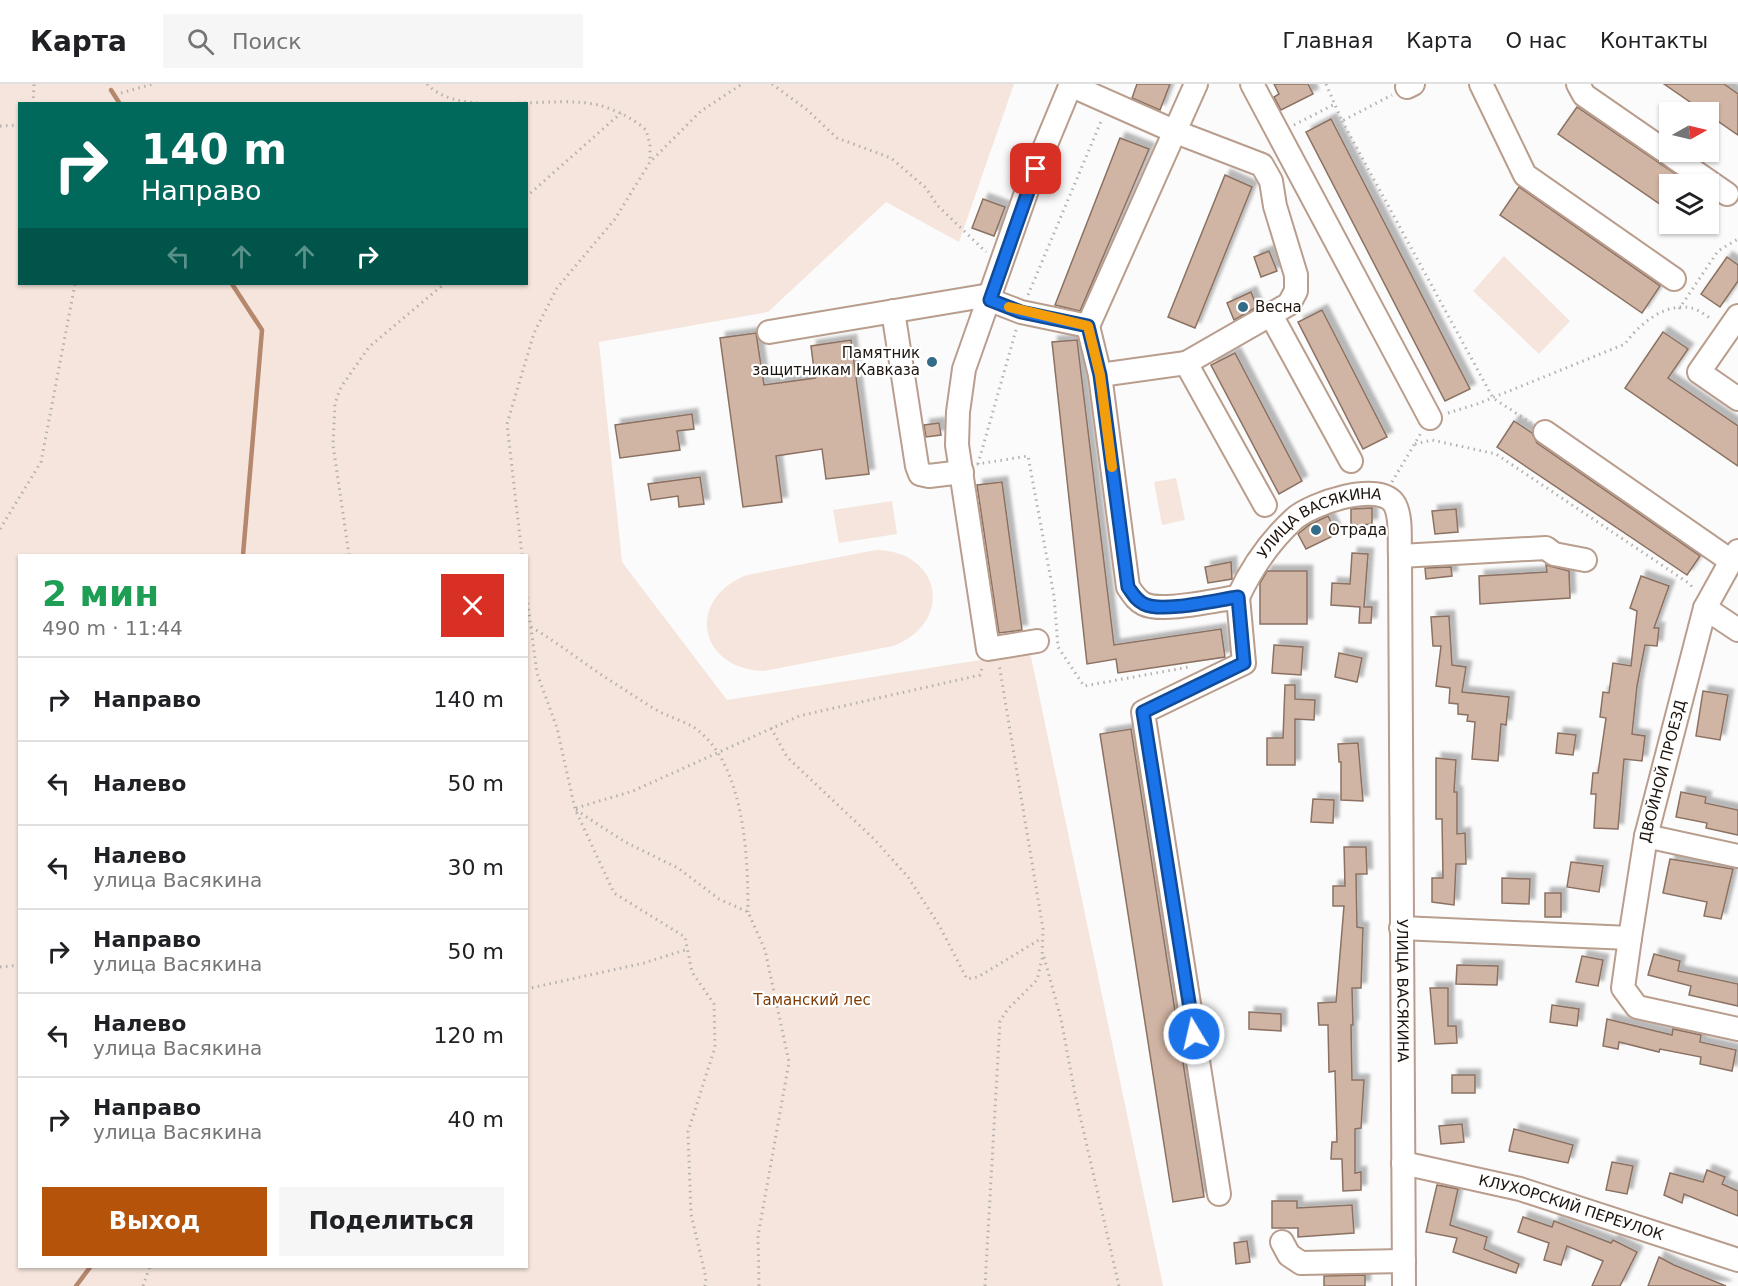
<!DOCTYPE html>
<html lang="ru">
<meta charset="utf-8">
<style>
:root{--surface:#fff;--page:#f6f6f6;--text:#202124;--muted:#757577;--line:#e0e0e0;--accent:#b45309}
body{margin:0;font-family:"DejaVu Sans",sans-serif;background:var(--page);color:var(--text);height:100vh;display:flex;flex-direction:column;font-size:22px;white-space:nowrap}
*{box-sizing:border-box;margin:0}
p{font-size:20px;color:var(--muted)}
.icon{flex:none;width:33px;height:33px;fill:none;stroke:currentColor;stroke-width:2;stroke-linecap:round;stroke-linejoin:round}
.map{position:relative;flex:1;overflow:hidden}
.drawer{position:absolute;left:18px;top:470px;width:510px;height:714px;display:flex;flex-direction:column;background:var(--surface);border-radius:0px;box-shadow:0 2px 4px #0004}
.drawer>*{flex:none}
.hud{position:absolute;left:18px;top:18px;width:510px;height:183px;border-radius:0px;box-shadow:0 2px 4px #0004;background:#00695c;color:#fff;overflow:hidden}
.needle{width:39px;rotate:82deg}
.buttons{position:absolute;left:1659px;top:18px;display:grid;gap:12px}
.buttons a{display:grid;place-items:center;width:60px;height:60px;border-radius:0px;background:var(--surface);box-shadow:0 2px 4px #0004;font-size:30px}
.pin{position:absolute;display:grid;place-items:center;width:51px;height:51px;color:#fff;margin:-26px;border-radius:12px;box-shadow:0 3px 9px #0006}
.me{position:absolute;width:66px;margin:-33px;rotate:351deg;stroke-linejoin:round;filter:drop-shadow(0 0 4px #0008)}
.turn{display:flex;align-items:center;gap:21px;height:126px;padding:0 24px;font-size:27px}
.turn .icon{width:78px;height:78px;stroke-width:2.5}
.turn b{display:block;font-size:42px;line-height:51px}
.lanes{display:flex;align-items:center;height:57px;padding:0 24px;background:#0003;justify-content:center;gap:30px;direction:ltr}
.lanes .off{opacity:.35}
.round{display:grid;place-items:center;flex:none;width:63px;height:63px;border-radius:0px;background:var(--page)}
.head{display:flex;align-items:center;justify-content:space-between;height:102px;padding:0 24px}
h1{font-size:36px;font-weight:700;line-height:45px;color:#1e9e55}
.action{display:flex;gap:12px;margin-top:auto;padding:12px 24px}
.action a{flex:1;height:69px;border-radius:0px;background:var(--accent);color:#fff;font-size:24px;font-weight:700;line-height:69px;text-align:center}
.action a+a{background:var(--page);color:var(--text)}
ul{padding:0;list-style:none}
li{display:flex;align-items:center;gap:18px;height:84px;padding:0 24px;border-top:2px solid var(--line)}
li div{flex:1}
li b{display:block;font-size:22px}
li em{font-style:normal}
header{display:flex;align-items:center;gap:36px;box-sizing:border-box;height:84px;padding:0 30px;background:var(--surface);border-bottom:2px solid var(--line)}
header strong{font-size:28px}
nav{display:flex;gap:33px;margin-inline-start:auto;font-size:21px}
.search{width:420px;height:54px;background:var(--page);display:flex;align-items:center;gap:15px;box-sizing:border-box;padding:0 21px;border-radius:0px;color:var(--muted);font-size:22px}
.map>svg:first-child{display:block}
</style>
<header>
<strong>Карта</strong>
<div class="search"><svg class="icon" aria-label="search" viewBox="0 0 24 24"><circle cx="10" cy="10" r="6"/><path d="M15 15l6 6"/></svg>Поиск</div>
<nav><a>Главная</a><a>Карта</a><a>О нас</a><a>Контакты</a></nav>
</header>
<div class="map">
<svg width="1738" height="1202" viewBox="0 0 1738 1202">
<defs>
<filter id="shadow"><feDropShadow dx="5.5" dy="-5.5" stdDeviation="1.5" flood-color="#0004"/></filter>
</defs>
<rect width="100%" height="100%" fill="#fbfbfb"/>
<g fill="#f5e5dc" fill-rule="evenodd">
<path d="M0,0h1014l-55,158 -73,-40 -118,110 -169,30 23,220 105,138 303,-48 133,634h-1163zM20,20h506v180h-506zM20,471h506v711h-506z"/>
<path d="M1504,172l66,65 -31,33 -66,-63z"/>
<path d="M1176,394l9,42 -23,5 -8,-43z"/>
<path d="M892,417l5,33 -58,9 -6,-33z"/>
<path d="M876,466c66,1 78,73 17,96l-129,25c-66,-2 -79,-72 -17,-96z"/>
</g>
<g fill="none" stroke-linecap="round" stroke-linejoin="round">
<g stroke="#b5876c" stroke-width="4.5">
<path d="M111,6l9,14"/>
<path d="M232,200l30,46 -19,225"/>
<path d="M76,1202l15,-20"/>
</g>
</g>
<g fill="#d1b5a4" stroke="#8b7162" stroke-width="1.5" filter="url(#shadow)">
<path d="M1137,0h33l-10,26 -28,-12z"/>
<path d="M1274,0h34l5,10 -32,16 -7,-13 5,-3z"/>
<path d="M1664,0h60l14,10v41z"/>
<path d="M1577,23l113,77h-20v27l-112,-77z"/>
<path d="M1331,35l139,270 -25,12 -139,-269z"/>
<path d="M1120,54l29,11 -69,162 -25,-6z"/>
<path d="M1225,91l27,12 -57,141 -27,-11z"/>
<path d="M1519,103l141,99 -18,27 -142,-98z"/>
<path d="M983,115l22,8 -11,29 -22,-8z"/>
<path d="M1269,167l8,20 -16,6 -7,-20z"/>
<path d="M1727,173l11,8v16l-18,26 -19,-13z"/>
<path d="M1251,208l6,15 -23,13 -7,-17z"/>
<path d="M1322,226l65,127 -24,12 -65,-127z"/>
<path d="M1663,248l25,17 -20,29 70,48v40l-113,-78z"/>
<path d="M756,249l8,52 51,-7 -4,-32 40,-6 18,134 -43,5 -4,-30 -46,7 6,46 -39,5 -23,-169z"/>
<path d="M1077,256l37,305 107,-16 4,28 -107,16 -2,-14 -29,5 -35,-322z"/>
<path d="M1235,269l67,128 -23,13 -68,-129z"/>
<path d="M692,330l2,15 -17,2 3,19 -60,8 -5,-33z"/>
<path d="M1514,337l18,12 5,10 163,113 -13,19 -190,-128z"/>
<path d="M939,339l2,12 -15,2 -2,-12z"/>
<path d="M700,393l4,27 -25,3 -1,-11 -27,4 -3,-16z"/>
<path d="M1002,398l20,148 -23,3 -22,-148z"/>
<path d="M1372,424v16l-21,2v-17z"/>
<path d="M1456,425l2,23 -23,2 -3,-23z"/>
<path d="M1328,432l9,18 -31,15 -8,-15 11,-9z"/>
<path d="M1352,469l16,1 -4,53h8l-1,16h-12l1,-16 -29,-2 1,-22 18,1z"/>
<path d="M1231,478l1,17 -24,4 -3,-16z"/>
<path d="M1546,481l23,6 1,27 -90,6 -1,-28 68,-4z"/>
<path d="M1451,483l1,9 -26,3 -1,-11z"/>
<path d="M1267,487h40v53h-47v-41z"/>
<path d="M1641,492l28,10 -15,42h5l-2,18 -12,-1 -8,41 -5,48 13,2 -3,25 -18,-2 -6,70 -24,-1 2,-34h-5l2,-21h5l8,-55 -6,-1 3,-25 6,1 4,-30 18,3 6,-55 -7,-3z"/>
<path d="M1449,532l3,49 14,2 -4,25 47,5 -3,28 -5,-1 -3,37 -26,-2 3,-37 -8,-1 1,-6 -10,-1v-10l-9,-1 1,-15 -14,-2 5,-40h-8l-2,-29z"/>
<path d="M1274,561l29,2 -2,28 -29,-2z"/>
<path d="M1339,569l23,5 -5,24 -22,-5z"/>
<path d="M1285,601h10v14l20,1 -1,20 -19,-1v46h-28v-27h16z"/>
<path d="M1703,607l25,4 -8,45 -24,-4z"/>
<path d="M1131,645l73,468 -31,5 -73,-468z"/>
<path d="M1558,649l18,2 -3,20 -17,-2z"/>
<path d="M1358,659l5,58 -22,-1v-38h-2l-1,-18z"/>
<path d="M1436,674l20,2 -2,32h3v42l8,-1 1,31h-10l-2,41 -22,-3v-24h11l-1,-59h-6z"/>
<path d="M1681,708l25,5 -1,6 33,7v25l-32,-7 1,-5 -31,-6z"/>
<path d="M1313,715l21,1 -1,23 -22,-1z"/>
<path d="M1344,763h22l1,27h-11l1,53 6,1 -2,60h-9l1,37h-2l1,55h12l-3,48 -6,1v44l6,-1v18l-18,1 -1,-32h-11l1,-17h5l-2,-71 -6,1 -1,-47h-9l-1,-22 18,-1 8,-96h-11v-20h12z"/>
<path d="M1670,775l63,10 -12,50 -17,-3 3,-14 -44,-9z"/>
<path d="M1571,778l32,4 -4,26 -32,-5z"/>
<path d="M1502,794l28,1 -1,25 -27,-1z"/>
<rect x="1545" y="809" width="16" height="24"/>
<path d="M1654,870l26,7 -2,10 60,13v22l-49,-11 2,-9 -43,-11z"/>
<path d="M1582,872l21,4 -5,26 -22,-4z"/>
<path d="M1457,881l41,1 -1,19 -41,-1z"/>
<path d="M1430,904h18v38h8l1,17 -22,1z"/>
<path d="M1552,921l27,4 -2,17 -27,-4z"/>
<path d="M1249,928l32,2v17l-32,-2z"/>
<path d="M1607,935l65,16 1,-6 28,6 -1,7 36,8 -4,21 -32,-7 1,-7 -41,-8 -1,3 -40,-10 -1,7 -15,-3z"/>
<rect x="1452" y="991" width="23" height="18"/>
<path d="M1462,1040l2,18 -23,2 -2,-18z"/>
<path d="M1514,1045l59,16 -5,18 -59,-12z"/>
<path d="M1612,1078l21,4 -6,28 -21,-4z"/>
<path d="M1707,1086l18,7 -3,7 16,7v25l-54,-22 -2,9 -18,-8 6,-22 33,9z"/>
<path d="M1437,1101l21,4 -8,36 37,12 -3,12 35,15 -3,9 -63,-21 4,-14 -31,-6z"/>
<path d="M1272,1117h25v7l55,-3 2,28 -56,4v-9h-26z"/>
<path d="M1523,1133l29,10 2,-6 57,22 2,-3 24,12 -17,34h-28l11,-25 -36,-15 -6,19 -17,-5 5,-17 -31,-11z"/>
<path d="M1247,1157l3,21 -14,2 -2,-21z"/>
<path d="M1659,1173l15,8 52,21h-78z"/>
<path d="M1365,1191v11h-41v-10z"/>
</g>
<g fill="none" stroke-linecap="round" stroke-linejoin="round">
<defs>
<g id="minor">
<path d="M1252,0l178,334"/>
<path d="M1481,0l44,91 149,104"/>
<path d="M1578,0l6,11 143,99"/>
<path d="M1070,1l106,47 86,33 9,16 4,25 21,69v16l-7,13 -103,59 79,142"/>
<path d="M1407,3l6,-3"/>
<path d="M990,216l31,12 67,14"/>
<path d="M893,227l24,155 3,8 9,2 33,-4"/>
<path d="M1271,231l80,146"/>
<path d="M1738,232l-39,56 39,27"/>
<path d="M1088,242l12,49 28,212c5,7 8,13 16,17 18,9 72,-4 94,-7"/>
<path d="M1088,242l108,-242"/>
<path d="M769,248l221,-37"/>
<path d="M1100,291l86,-12"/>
<path d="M1545,348l186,129 7,-10"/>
<path d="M1400,472l146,-8 8,6 31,6"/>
<path id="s1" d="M1238,513c14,-30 31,-55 56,-78 16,-15 87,-40 101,-14 7,14 4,35 5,51l4,730"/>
<path d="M1705,524l33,22"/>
<path d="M1037,557l-49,8 -31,-204 1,-33 6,-43 63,-179 44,-106"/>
<path d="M1646,752l92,20"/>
<path d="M1401,844l229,10 -7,50 14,19 101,22"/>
<path id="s2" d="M1630,854l16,-102 59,-228 26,-47"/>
<path id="s3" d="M1403,1079l117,26 218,71"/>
<path d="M1219,1110l-76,-482 101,-49 -6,-66"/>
<path d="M1282,1158l7,13 12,8 103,-2"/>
</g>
</defs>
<use href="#minor" stroke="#b99d8d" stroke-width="26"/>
<g stroke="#b4b1af" stroke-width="3" stroke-dasharray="1.5 4.5" stroke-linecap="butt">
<path d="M427,0c34,37 129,8 175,22 16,5 32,13 44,24l4,14v16"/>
<path d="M772,0l34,25 31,29 54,20 35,30 11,17 49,47"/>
<path d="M1326,0l16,37 50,-26"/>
<path d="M121,9l32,-9"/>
<path d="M33,20l1,-20"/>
<path d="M1342,37l151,277 38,25"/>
<path d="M1294,41l41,-21"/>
<path d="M0,42l20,-1"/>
<path d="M526,113l95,-84"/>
<path d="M1028,211l74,-176"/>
<path d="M1679,225l39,-58 20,-12"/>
<path d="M1016,246l-38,134 50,-8 26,140 4,51 26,39 105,-19"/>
<path d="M1448,329l29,-9 148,-60c13,-19 40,-42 66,-36 7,1 15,8 21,11"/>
<path d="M1415,360l17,-4 64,14 194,130 4,6"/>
<path d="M1392,398l29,-49"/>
<path d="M0,445l41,-67 34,-178"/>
<path d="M349,471l-16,-110 2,-42 6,-16 28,-40 75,-63"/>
<path d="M522,471l-15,-131 27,-91 23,-45 58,-69 35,-57 51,-51 41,-27"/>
<path d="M526,507l11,82 20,55 18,81 39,84 71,44 7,35 22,32 1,43 -27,85 3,82 15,64 -1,8"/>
<path d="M531,543c31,18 58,41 88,59 14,9 28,19 43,27 11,5 23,9 33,15 50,36 53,129 53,184"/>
<path d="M771,644l16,29 87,82 34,38 31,48 28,54 11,-2 64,-39"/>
<path d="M576,724l57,-17 166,-75 181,-41 3,-10"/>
<path d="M576,726l49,32 53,26 41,31 29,13 17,38 24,112 -31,174 1,50"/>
<path d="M1044,873l17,62 14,75 44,192"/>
<path d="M0,883l20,-2"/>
<path d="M526,905l118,-26 44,-14"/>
<path d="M143,1202l7,-20"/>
<path d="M985,1202l15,-265 8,-12 29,-29 5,-21 1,-30 -44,-265"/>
</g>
<use href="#minor" stroke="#fff" stroke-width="22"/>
</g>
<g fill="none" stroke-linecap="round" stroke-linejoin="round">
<defs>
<path id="route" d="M1036,85l-46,131 31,12 67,14 12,49 28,212c5,7 8,13 16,17 18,9 72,-4 94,-7l6,66 -101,49 51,322"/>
</defs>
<use href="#route" stroke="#114b97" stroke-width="15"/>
<use href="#route" stroke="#1a73e8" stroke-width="10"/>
<path stroke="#f59e0b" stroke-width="10" d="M1009,223l79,19 12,49 12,92"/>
</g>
<g fill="#346b86" stroke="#fff" stroke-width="2">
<circle cx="1243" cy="223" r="6"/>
<circle cx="932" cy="278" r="6"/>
<circle cx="1316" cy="446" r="6"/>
</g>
<g text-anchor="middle" stroke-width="4.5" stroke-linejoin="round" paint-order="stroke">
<g font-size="15" fill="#1e140e" stroke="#fff" text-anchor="start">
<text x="1255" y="228">Весна</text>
<text x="920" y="274" text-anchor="end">Памятник<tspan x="920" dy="17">защитникам Кавказа</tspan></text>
<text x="1328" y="451">Отрада</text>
</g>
<g font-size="15" fill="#1e140e" stroke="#fff">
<text dy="5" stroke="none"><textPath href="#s1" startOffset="118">УЛИЦА ВАСЯКИНА</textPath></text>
<text dy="5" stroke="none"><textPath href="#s2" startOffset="170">ДВОЙНОЙ ПРОЕЗД</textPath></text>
<text dy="5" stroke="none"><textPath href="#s1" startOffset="693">УЛИЦА ВАСЯКИНА</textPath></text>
<text dy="5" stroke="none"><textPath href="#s3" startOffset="174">КЛУХОРСКИЙ ПЕРЕУЛОК</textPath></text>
</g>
<g font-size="15" fill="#7e3a01" stroke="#fff">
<text x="812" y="921">Таманский лес</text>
</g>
</g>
</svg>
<div class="buttons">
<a><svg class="needle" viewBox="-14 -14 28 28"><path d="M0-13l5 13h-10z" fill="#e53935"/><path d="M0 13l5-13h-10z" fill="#757577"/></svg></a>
<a><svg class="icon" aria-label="layers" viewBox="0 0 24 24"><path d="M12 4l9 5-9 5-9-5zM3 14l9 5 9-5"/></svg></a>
</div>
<div class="pin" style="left:1036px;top:85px;background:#d93025"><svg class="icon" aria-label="arrive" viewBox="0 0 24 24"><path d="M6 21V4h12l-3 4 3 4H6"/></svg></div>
<svg class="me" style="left:1194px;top:950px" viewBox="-20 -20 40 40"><circle r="17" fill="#1a73e8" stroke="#fff" stroke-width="3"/><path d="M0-11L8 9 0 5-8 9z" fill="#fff"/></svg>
<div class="hud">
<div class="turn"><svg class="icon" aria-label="right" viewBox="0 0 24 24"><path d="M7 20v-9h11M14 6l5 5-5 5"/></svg><div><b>140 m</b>Направо</div></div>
<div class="lanes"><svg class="icon off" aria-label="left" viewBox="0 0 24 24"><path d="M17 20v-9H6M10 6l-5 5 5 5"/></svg><svg class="icon off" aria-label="ahead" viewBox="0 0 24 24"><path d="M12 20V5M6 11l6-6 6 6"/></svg><svg class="icon off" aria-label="ahead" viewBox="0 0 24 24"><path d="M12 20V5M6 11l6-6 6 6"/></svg><svg class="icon" aria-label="right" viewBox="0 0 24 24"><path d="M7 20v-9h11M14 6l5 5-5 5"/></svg></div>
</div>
<section class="drawer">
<div class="head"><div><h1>2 мин</h1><p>490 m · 11:44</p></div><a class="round" style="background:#d93025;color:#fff"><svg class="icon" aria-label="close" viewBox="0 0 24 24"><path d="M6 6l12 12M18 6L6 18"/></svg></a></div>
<ul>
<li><svg class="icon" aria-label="right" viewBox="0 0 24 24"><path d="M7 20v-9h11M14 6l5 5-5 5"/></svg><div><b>Направо</b></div><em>140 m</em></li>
<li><svg class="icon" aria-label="left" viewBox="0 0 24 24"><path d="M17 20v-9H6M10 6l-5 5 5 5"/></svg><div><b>Налево</b></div><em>50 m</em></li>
<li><svg class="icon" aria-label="left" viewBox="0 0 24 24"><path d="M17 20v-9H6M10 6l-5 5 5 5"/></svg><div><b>Налево</b><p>улица Васякина</p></div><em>30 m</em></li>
<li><svg class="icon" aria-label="right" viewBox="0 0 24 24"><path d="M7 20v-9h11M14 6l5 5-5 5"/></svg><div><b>Направо</b><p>улица Васякина</p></div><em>50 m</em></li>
<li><svg class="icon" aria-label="left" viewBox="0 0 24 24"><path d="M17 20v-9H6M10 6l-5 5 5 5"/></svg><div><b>Налево</b><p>улица Васякина</p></div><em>120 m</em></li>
<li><svg class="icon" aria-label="right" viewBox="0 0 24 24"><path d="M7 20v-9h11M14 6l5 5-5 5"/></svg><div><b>Направо</b><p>улица Васякина</p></div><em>40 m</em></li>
</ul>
<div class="action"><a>Выход</a><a>Поделиться</a></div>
</section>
</div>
